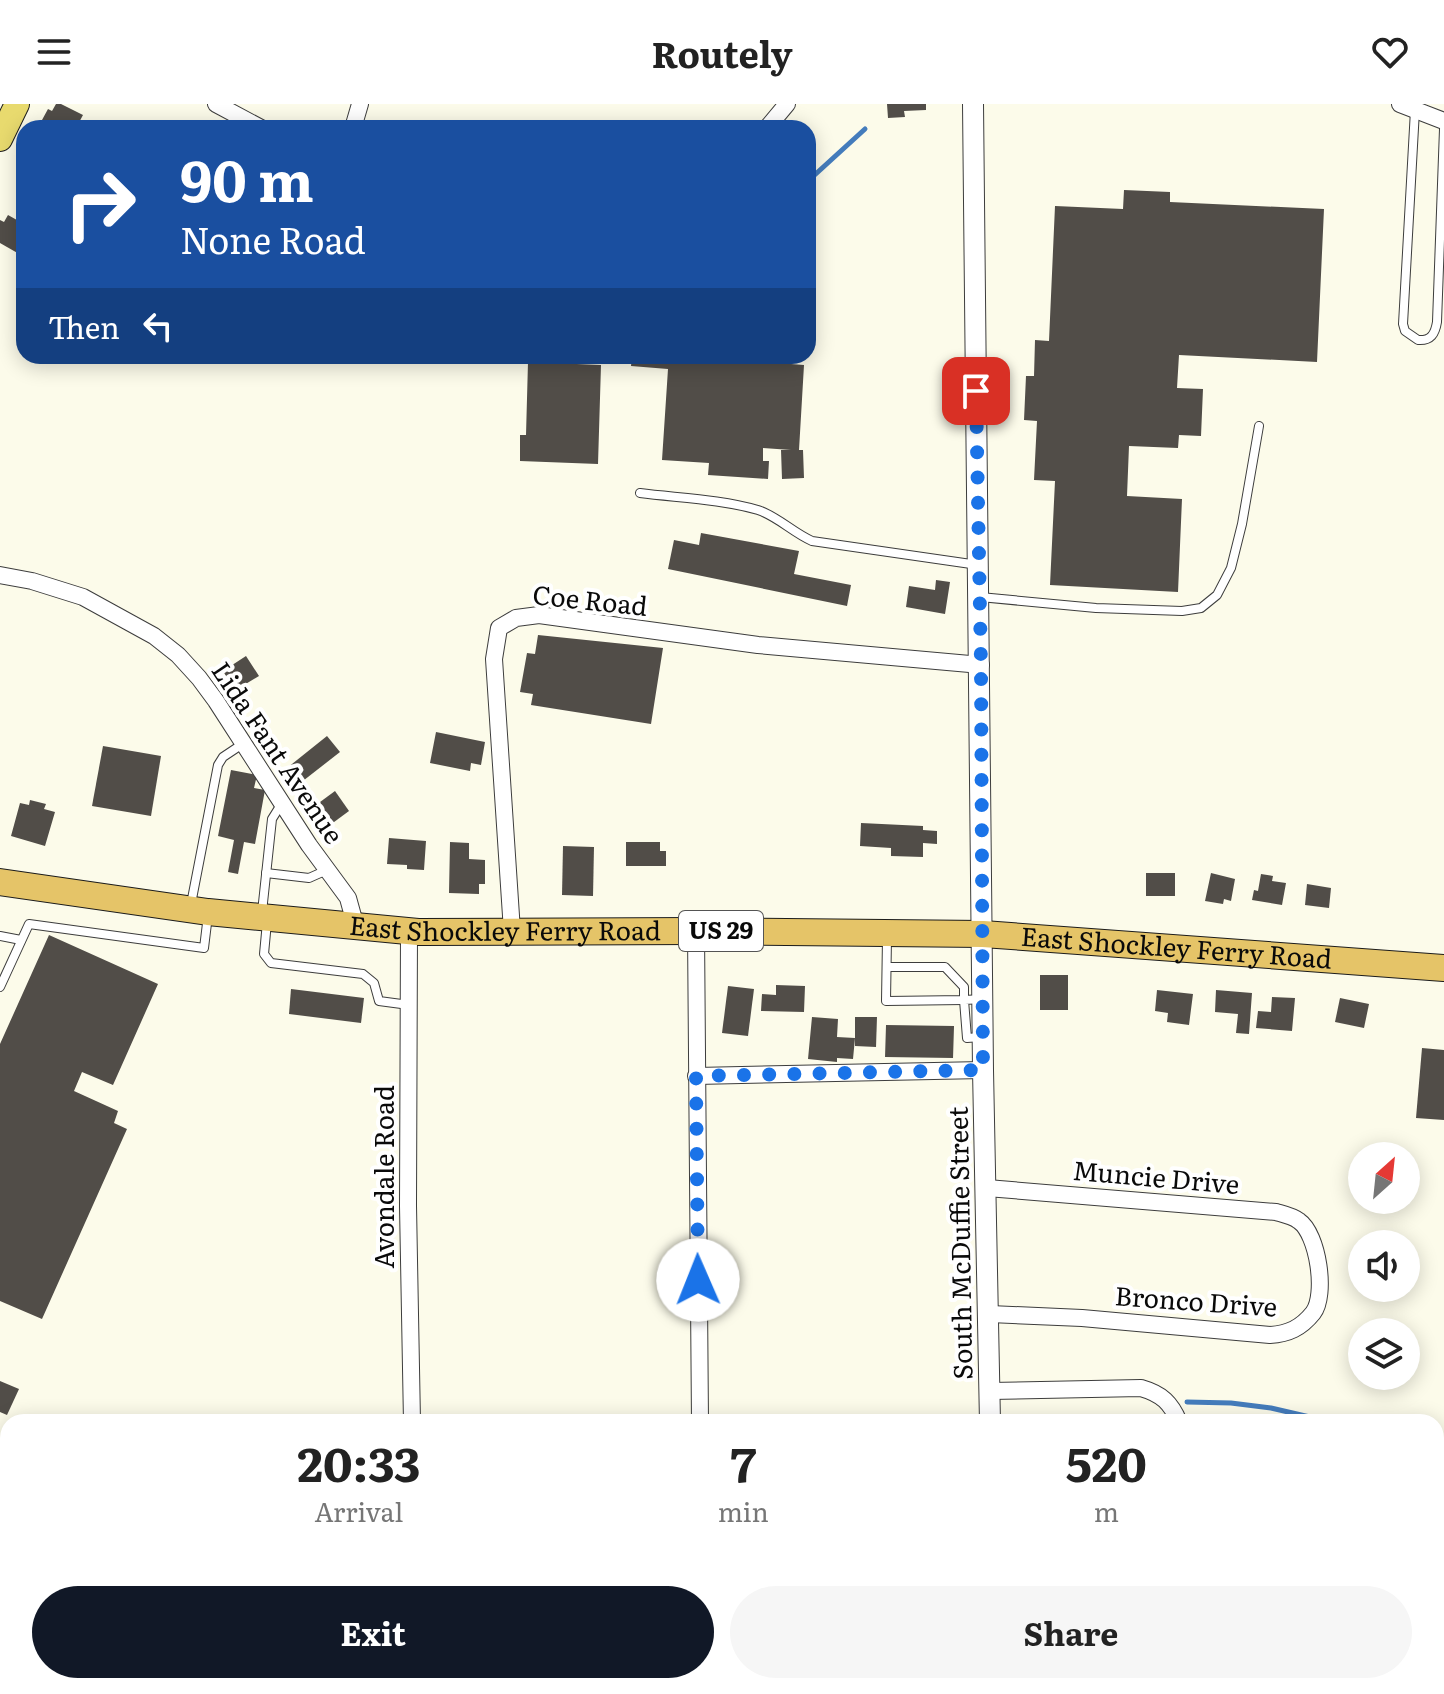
<!DOCTYPE html>
<style>
:root{--surface:#fff;--page:#f6f6f6;--text:#222;--muted:#767676;--accent:#111827}
body{margin:0;font-family:Literata,serif;background:var(--page);color:var(--text);height:100vh;display:flex;flex-direction:column;font-size:30px;white-space:nowrap}
*{box-sizing:border-box;margin:0}
p{font-size:26px;color:var(--muted)}
.icon{flex:none;width:44px;height:44px;fill:none;stroke:currentColor;stroke-width:2;stroke-linecap:round;stroke-linejoin:round}
.map{position:relative;flex:1;overflow:hidden}
.sheet{position:absolute;left:0px;top:1310px;width:1444px;height:280px;display:flex;flex-direction:column;background:var(--surface);border-radius:24px 24px 0 0;box-shadow:0 4px 20px #0003}
.sheet>*{flex:none}
.hud{position:absolute;left:16px;top:16px;width:800px;height:244px;border-radius:24px;box-shadow:0 4px 20px #0003;background:#1a4fa0;color:#fff;overflow:hidden}
.needle{width:52px;rotate:27deg}
.tools{position:absolute;left:1348px;top:1038px;display:grid;gap:16px}
.tools a{display:grid;place-items:center;width:72px;height:72px;border-radius:50%;background:var(--surface);box-shadow:0 4px 20px #0003;font-size:40px}
.pin{position:absolute;display:grid;place-items:center;width:68px;height:68px;color:#fff;margin:-34px;border-radius:16px;box-shadow:0 4px 12px #0006}
.me{position:absolute;width:88px;margin:-44px;rotate:359deg;stroke-linejoin:round;filter:drop-shadow(0 0 6px #0008)}
.turn{display:flex;align-items:center;gap:28px;height:168px;padding:0 32px;font-size:36px}
.turn .icon{width:104px;height:104px;stroke-width:2.5}
.turn b{display:block;font-size:56px;line-height:68px}
.then{display:flex;align-items:center;height:76px;padding:0 32px;background:#0003;gap:16px;font-size:30px}
.eta{display:flex;justify-content:space-evenly;align-items:center;height:136px;text-align:center}
.eta b{font-size:48px;font-weight:700;line-height:56px}
.action{display:flex;gap:16px;margin-top:auto;padding:16px 32px}
.action a{flex:1;height:92px;border-radius:48px;background:var(--accent);color:#fff;font-size:32px;font-weight:700;line-height:92px;text-align:center}
.action a+a{background:var(--page);color:var(--text)}
header{display:flex;justify-content:space-between;align-items:center;height:104px;padding:0 32px;background:var(--surface);font-size:36px;font-weight:700}
.map>svg:first-child{display:block}
</style>
<header><svg class="icon" aria-label="menu" viewBox="0 0 24 24"><path d="M4 6h16M4 12h16M4 18h16"/></svg>Routely<svg class="icon" aria-label="heart" viewBox="0 0 24 24"><path d="M12 20l-8-8c-3-5 5-10 8-4 3-6 11-1 8 4z"/></svg></header>
<div class="map">
<svg width="1444" height="1590" viewBox="0 0 1444 1590">
<rect width="100%" height="100%" fill="#fcfbea"/>
<g fill="none" stroke-linecap="round" stroke-linejoin="round">
<g stroke="#447cbc" stroke-width="5">
<path d="M808,77l57,-52"/>
<path d="M1187,1298l44,1 40,5 56,13 34,1"/>
<path d="M1436,1336l8,2"/>
</g>
</g>
<g fill="#514d48">
<path d="M56,0h5l22,11 -7,13h-17l-17,-8 6,-11 4,2z"/>
<path d="M887,0h39v6l-22,1 1,6 -17,1z"/>
<path d="M1124,86l46,2v10l154,7 -7,153 -138,-7 -2,33 26,1 -2,47 -22,-1 -1,13 -49,-2 -2,50 55,3 -4,93 -128,-7 5,-104 -21,-1 3,-59 -13,-1 2,-44h8l1,-36 14,1 6,-135 68,3z"/>
<path d="M8,111l16,9v26l-3,5 -21,-12v-23l4,2z"/>
<path d="M632,252h160l-1,8 13,1 -5,85h4l1,28 -22,1 -1,-29h10l-28,-2v13h6l-1,18 -60,-4 1,-12 -47,-3 6,-91 -37,-3z"/>
<path d="M528,258l73,3 -3,99 -78,-3v-26h6z"/>
<path d="M701,429l98,18 -5,23 57,11 -4,21 -179,-37 6,-29 25,5z"/>
<path d="M936,476l14,2 -5,32 -39,-7 3,-21 26,4z"/>
<path d="M538,531l125,13 -12,76 -120,-19 2,-11 -13,-2 7,-39 8,1z"/>
<path d="M246,552l13,20 -20,12 -6,-10 -4,3 -6,-10z"/>
<path d="M436,628l49,10 -4,23 -10,-2 -1,8 -40,-8z"/>
<path d="M327,632l13,16 -41,32 -12,-16z"/>
<path d="M103,642l58,10 -10,60 -59,-10z"/>
<path d="M231,666l26,5 -3,13 11,2 -10,54 -11,-2 -6,32 -10,-2 6,-32 -16,-4z"/>
<path d="M335,687l14,20 -19,14 -14,-20z"/>
<path d="M30,696l16,4 -2,5 11,3 -10,34 -34,-10 9,-33 9,2z"/>
<path d="M861,719l62,3v4l14,1v13l-14,-1v14l-32,-1v-8l-31,-2z"/>
<path d="M389,734l37,3 -2,29 -17,-1v-4l-20,-1z"/>
<path d="M450,738l19,1v16l16,1v24h-6v10l-30,-1z"/>
<path d="M626,738h34v9h6v15h-40z"/>
<path d="M563,742l31,1 -1,49 -31,-1z"/>
<rect x="1146" y="769" width="29" height="23"/>
<path d="M1211,769l24,6 -4,22 -7,-2 -1,5 -18,-3z"/>
<path d="M1261,770l12,2 -1,5 14,2 -4,22 -30,-5 2,-10 4,1z"/>
<path d="M1307,780l24,4 -2,20 -24,-3z"/>
<path d="M49,831l109,49 -45,101 -31,-13 -8,19 44,20 -4,12 13,6 -85,190 -42,-18v-257z"/>
<rect x="1040" y="871" width="28" height="35"/>
<path d="M776,881l29,1 -1,26 -43,-1 1,-17 14,1z"/>
<path d="M728,882l26,3 -6,47 -26,-3z"/>
<path d="M291,885l73,9 -3,25 -72,-9z"/>
<path d="M1157,886l36,4 -4,31 -22,-3 1,-9 -13,-2z"/>
<path d="M1216,886l36,3 -3,41 -13,-1 2,-19 -23,-2z"/>
<path d="M1272,893l23,1 -3,33 -36,-3 2,-17 13,1z"/>
<path d="M1340,894l29,6 -5,24 -29,-6z"/>
<path d="M812,913l26,2 -1,18 18,1 -2,21 -16,-1v4l-29,-3z"/>
<path d="M855,913h22l-1,30 -21,-1z"/>
<path d="M886,921l68,1 -1,32 -68,-1z"/>
<path d="M1422,944l22,2v70l-28,-2z"/>
<path d="M0,1277l19,8 -12,26 -7,-3z"/>
</g>
<g fill="none" stroke-linecap="round" stroke-linejoin="round">
<defs>
<g id="service">
<path d="M1415,6l-12,214 2,7 13,9c13,1 17,-6 19,-18l7,-193"/>
<path d="M640,389c39,5 80,6 118,17 19,6 34,22 54,31l166,24"/>
<path d="M980,493l116,11 86,3 19,-3 16,-13 14,-27 11,-44 17,-98"/>
<path d="M266,769l43,5 18,-8"/>
<path d="M191,800l27,-139 5,-8 21,-14"/>
<path d="M262,808l10,-93 10,-16"/>
<path d="M267,818l-3,32 7,9 92,11 11,9 5,18 30,4"/>
<path d="M0,832l21,4"/>
<path d="M887,863h58l19,20v13l-78,1 1,-63"/>
<path d="M0,883l29,-63 175,24 4,-33"/>
<path d="M981,933l-14,1 -3,-38 19,-1"/>
</g>
<g id="minor">
<path d="M216,0l45,24"/>
<path d="M1400,0l44,17"/>
<path d="M353,24l7,-24"/>
<path d="M767,24l20,-24"/>
<path d="M0,471l32,6 51,16 71,39 24,19 21,23 17,23 93,144 39,53 8,29"/>
<path d="M409,827l-1,275 4,216"/>
<path d="M512,827l-18,-272 5,-31 17,-10 23,-3 219,30 223,20"/>
<path d="M696,827l4,491"/>
<path d="M696,972l287,-6"/>
<path d="M987,1084l289,24c7,2 17,4 23,9 19,13 28,74 14,92 -12,15 -25,21 -43,22l-188,-17 -92,-4"/>
<path d="M990,1287l151,-3c21,6 30,15 38,34"/>
<path d="M1436,1439h8"/>
<path d="M704,1582v8"/>
<path d="M1315,1582l1,8"/>
<path d="M425,1590v-8"/>
</g>
<g id="tertiary">
<path d="M973,0l10,966 7,352"/>
<path d="M996,1590v-8"/>
</g>
<path id="primary" d="M0,35l17,-35"/>
<g id="trunk">
<path id="s1" d="M0,778l208,30 210,20 278,-1 287,3 461,34"/>
</g>
</defs>
<use href="#service" stroke="#3d3d3d" stroke-width="10"/>
<use href="#minor" stroke="#3d3d3d" stroke-width="18"/>
<use href="#tertiary" stroke="#3d3d3d" stroke-width="22"/>
<use href="#primary" stroke="#1b1b1b" stroke-width="26"/>
<use href="#trunk" stroke="#1b1b1b" stroke-width="28"/>
<use href="#service" stroke="#fff" stroke-width="8"/>
<use href="#minor" stroke="#fff" stroke-width="16"/>
<use href="#tertiary" stroke="#fff" stroke-width="20"/>
<use href="#primary" stroke="#e8da6e" stroke-width="24"/>
<use href="#trunk" stroke="#e5c468" stroke-width="26"/>
</g>
<g fill="none" stroke-linecap="round" stroke-linejoin="round">
<path stroke="#1a73e8" stroke-width="14" stroke-dasharray="0 25.2" d="M698,1176l-2,-204 287,-6 -2,-405 -5,-274"/>
</g>
<g text-anchor="middle" stroke-width="8" stroke-linejoin="round" paint-order="stroke">
<rect fill="#fff" stroke="#545454" stroke-width="2" x="679" y="807" width="84" height="40" rx="6"/>
<g font-size="24" font-weight="bold" fill="#0a0a0a">
<text x="721" y="835">US 29</text>
</g>
<g font-size="26" fill="#0a0a0a" stroke="#fff">
<text transform="translate(590 497) rotate(6)" y="9">Coe Road</text>
<text transform="translate(277 649) rotate(56)" y="9">Lida Fant Avenue</text>
<text dy="9" stroke="none"><textPath href="#s1" startOffset="508">East Shockley Ferry Road</textPath></text>
<text dy="9" stroke="none"><textPath href="#s1" startOffset="1180">East Shockley Ferry Road</textPath></text>
<text transform="translate(385 1073) rotate(-90)" y="9">Avondale Road</text>
<text transform="translate(1156 1074) rotate(5)" y="9">Muncie Drive</text>
<text transform="translate(961 1139) rotate(-91)" y="9">South McDuffie Street</text>
<text transform="translate(1196 1198) rotate(4)" y="9">Bronco Drive</text>
</g>
</g>
</svg>
<div class="tools">
<a><svg class="needle" viewBox="-14 -14 28 28"><path d="M0-13l5 13h-10z" fill="#e53935"/><path d="M0 13l5-13h-10z" fill="#767676"/></svg></a>
<a><svg class="icon" aria-label="sound" viewBox="0 0 24 24"><path d="M4 9h4l5-4v14l-5-4H4zM17 9q2 3 0 6"/></svg></a>
<a><svg class="icon" aria-label="layers" viewBox="0 0 24 24"><path d="M12 4l9 5-9 5-9-5zM3 14l9 5 9-5"/></svg></a>
</div>
<div class="pin" style="left:976px;top:287px;background:#d93025"><svg class="icon" aria-label="arrive" viewBox="0 0 24 24"><path d="M6 21V4h12l-3 4 3 4H6"/></svg></div>
<svg class="me" style="left:698px;top:1176px" viewBox="-20 -20 40 40"><circle r="19" fill="#fff"/><path d="M0-13L10 11 0 6-10 11z" fill="#1a73e8"/></svg>
<div class="hud">
<div class="turn"><svg class="icon" aria-label="right" viewBox="0 0 24 24"><path d="M7 20v-9h11M14 6l5 5-5 5"/></svg><div><b>90 m</b>None Road</div></div>
<div class="then">Then<svg class="icon" aria-label="left" viewBox="0 0 24 24"><path d="M17 20v-9H6M10 6l-5 5 5 5"/></svg></div>
</div>
<section class="sheet">
<div class="eta">
<div><b>20:33</b><p>Arrival</p></div>
<div><b>7</b><p>min</p></div>
<div><b>520</b><p>m</p></div>
</div>
<div class="action"><a>Exit</a><a>Share</a></div>
</section>
</div>
